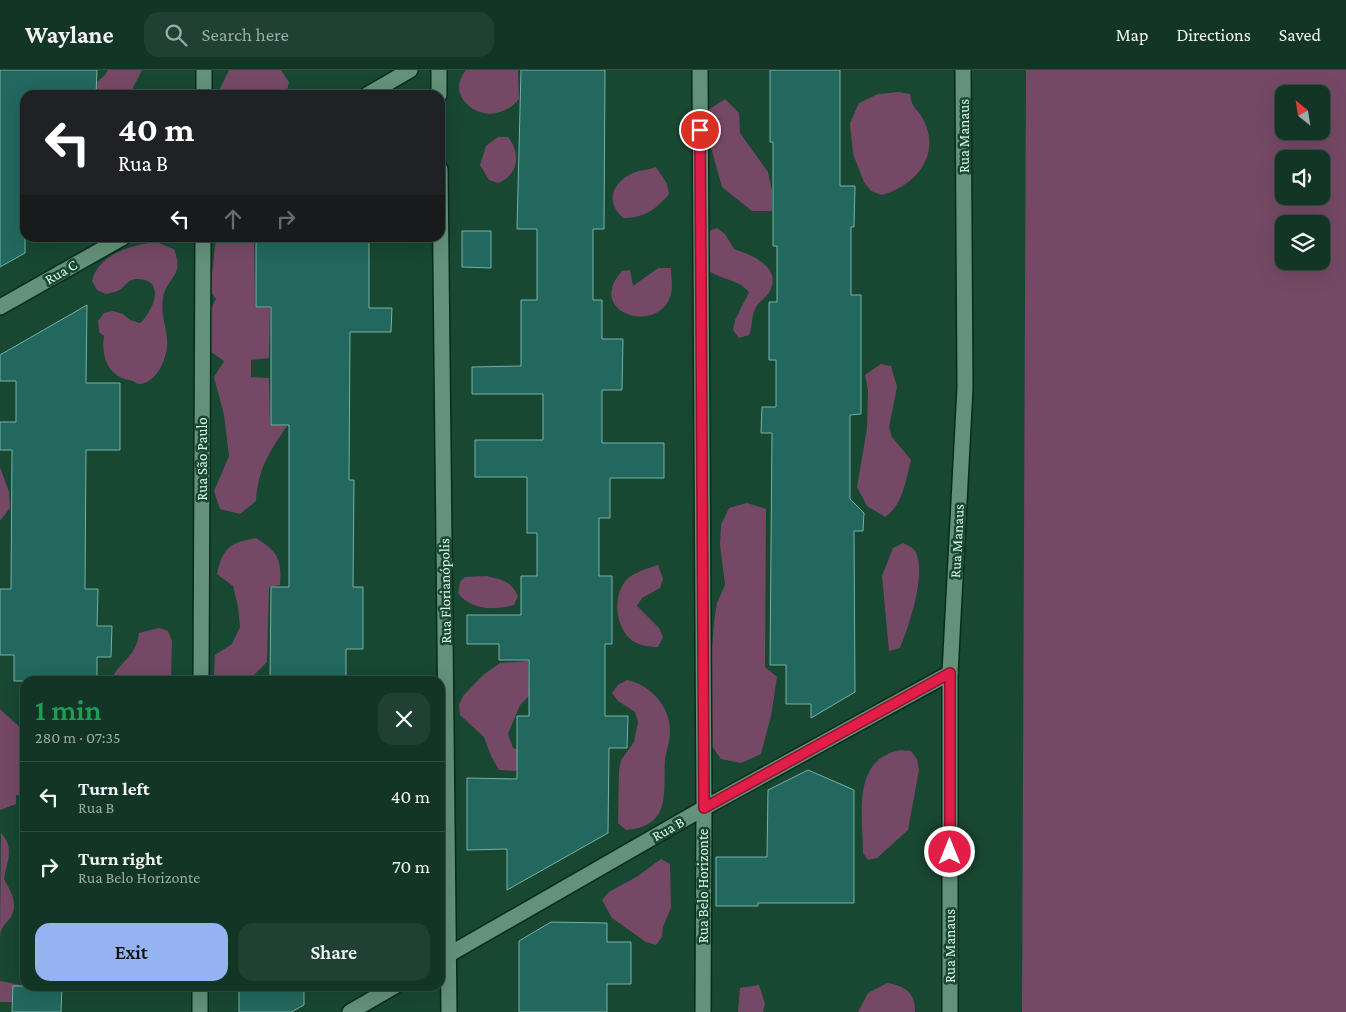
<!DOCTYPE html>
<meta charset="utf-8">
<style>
:root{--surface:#123526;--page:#1f4032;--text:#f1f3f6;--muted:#9caba7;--line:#315043;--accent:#95b2f1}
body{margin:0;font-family:"Crimson Pro",serif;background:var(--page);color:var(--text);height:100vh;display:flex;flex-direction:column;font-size:19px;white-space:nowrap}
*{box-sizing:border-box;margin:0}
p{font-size:16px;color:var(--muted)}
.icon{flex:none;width:28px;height:28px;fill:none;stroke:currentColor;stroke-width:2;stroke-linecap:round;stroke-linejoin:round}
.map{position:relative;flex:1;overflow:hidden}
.panel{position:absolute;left:20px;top:606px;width:425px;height:315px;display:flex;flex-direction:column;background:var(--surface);border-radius:15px;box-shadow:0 5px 20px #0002,0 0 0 1px var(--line)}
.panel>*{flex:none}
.banner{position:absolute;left:20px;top:20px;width:425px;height:152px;border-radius:15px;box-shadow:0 5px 20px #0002,0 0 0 1px var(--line);background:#202124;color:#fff;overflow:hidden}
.needle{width:32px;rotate:330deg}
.fabs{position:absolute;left:1275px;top:15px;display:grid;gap:10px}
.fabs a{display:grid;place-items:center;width:55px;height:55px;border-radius:10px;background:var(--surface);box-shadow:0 5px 20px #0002,0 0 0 1px var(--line);font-size:25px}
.pin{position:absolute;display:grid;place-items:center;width:42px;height:42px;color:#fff;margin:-21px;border:2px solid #fff;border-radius:50%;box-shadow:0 1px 5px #0007}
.me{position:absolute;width:55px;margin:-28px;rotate:0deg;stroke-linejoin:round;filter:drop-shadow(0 0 4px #0008)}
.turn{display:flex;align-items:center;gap:18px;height:105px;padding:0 15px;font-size:22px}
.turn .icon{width:65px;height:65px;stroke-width:2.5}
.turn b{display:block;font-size:35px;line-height:42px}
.lanes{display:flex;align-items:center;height:48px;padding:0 15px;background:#0003;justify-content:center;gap:25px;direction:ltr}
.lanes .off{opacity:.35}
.round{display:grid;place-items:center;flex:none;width:52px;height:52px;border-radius:15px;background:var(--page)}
.head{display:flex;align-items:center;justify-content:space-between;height:85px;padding:0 15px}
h1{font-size:30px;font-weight:600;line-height:38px;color:#1e9e55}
.cta{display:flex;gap:10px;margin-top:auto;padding:10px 15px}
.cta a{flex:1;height:58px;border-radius:15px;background:var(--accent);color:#111;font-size:20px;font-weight:600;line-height:58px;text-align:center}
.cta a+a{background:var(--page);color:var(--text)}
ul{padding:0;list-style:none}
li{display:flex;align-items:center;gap:15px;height:70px;padding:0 15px;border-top:1px solid var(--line)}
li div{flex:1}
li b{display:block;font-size:19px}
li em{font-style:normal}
header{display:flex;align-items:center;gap:30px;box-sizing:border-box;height:70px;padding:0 25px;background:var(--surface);border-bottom:1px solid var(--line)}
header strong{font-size:24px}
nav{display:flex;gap:28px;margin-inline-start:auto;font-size:18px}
.search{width:350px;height:45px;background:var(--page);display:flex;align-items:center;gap:12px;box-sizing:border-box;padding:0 18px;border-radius:15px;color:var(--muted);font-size:19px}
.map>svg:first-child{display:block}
</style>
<header>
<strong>Waylane</strong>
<div class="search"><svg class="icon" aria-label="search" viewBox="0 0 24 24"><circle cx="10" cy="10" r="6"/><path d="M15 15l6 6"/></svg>Search here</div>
<nav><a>Map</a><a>Directions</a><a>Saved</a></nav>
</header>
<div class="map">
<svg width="1346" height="942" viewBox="0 0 1346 942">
<rect width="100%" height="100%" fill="#184732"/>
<g fill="#754965" fill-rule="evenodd">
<path d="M108,0h34l-10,20 29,-1 7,6h-74l3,-13 8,-7z"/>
<path d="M229,0h52l8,12 -3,13h-69z"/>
<path d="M466,0h52l1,29c-29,35 -78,0 -53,-29z"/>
<path d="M1026,0h320v942h-324zM1284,24h37v37h-37zM1284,89h37v37h-37zM1284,154h37v37h-37z"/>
<path d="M899,22l11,2c2,16 8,14 14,27 17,35 -9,65 -42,74l-11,-4 -7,-9 -11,-28 -3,-31 9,-20 19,-9z"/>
<path d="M725,29l14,14 1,20 28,39 4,19v20h-20l-30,-24 -16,-57 2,-20z"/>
<path d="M498,67h10c13,16 11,38 -10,46l-9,-3 -9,-15 6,-19z"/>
<path d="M656,97l11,17 2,10c-12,15 -27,25 -46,24 -18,-17 -11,-35 10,-45 7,-3 16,-3 23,-6z"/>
<path d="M717,158l8,6 9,15c17,6 48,17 36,42 -3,6 -12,11 -15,18 -4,8 -2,17 -6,26l-10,3 -6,-8 2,-10 14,-28c-12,-14 -29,-12 -43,-23v-37z"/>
<path d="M216,168h38l1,69 15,1 -1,50 -18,2v17l18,1 1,47 17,1c-18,26 -29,43 -31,75l-16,13 -20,-5 -6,-18 15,-35 -5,-41 -10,-38 10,-16 -17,-12v-33l9,-17 -6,-8z"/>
<path d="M156,172l18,7c11,28 -7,27 -11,49 -4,26 12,37 -1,67 -4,8 -12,19 -23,19 -3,0 -6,-4 -10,-4 -21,-4 -28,-24 -25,-44l-5,-4 -1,-11 6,-8 9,-2 10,3 7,6 10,3c13,-11 27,-44 -3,-44 -8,0 -11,6 -16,10 -4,3 -11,4 -15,5l-9,-4 -5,-9c6,-27 40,-36 64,-39z"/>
<path d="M658,198h13c0,10 3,23 -2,32 -17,34 -83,11 -47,-29l8,-1 3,16z"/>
<path d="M881,294l10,2 6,21 -8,40 3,10 19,23c-5,19 -8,45 -26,57l-18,-11 -10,-19 10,-59 1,-38 -3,-15z"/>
<path d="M0,397l9,25 1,16 -10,13z"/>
<path d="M747,433l19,6 -1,158 12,10 -6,39 -10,38 -20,9 -20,-4 -13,-18 -1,-20 7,-99 3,-19 8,-18 -5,-40 1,-20 8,-17z"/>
<path d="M256,468c22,14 26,21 24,47l-11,2 -2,75 -14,14 -1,5h-36l-2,-7 1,-19 17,-11 8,-17 -2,-20 -5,-21 -16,-12c6,-26 12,-31 39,-36z"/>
<path d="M903,473c6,3 12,5 14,12 8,23 -8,71 -17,93l-11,3 -7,-75 11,-28z"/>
<path d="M658,495l5,14 -3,9 -18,10 -5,8 22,22 4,9 -5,10c-9,0 -22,-2 -29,-9 -13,-14 -16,-39 -5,-55 6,-10 23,-14 34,-18z"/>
<path d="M487,506c15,4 24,5 31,20l-4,9c-20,5 -42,6 -56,-12l2,-11 5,-5z"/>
<path d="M159,558l9,3 4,10 -1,40h-60c7,-19 26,-24 28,-48z"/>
<path d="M528,591l1,35 -9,9 -12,29 5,14 7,2 -1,18 -4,3 -16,-1 -8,-14 -7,-19 -24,-22 -1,-10 4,-9 20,-21 17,-12z"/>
<path d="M627,610c24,5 44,27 43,53 0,9 -4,17 -5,27 -2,33 7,66 -39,70l-8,-7 1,-53 2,-10 13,-18 4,-20 -3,-10 -17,-11 -6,-8 6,-8z"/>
<path d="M0,639l25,23v63h-9v9l-16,6z"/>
<path d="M900,680l11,1 6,8 2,11 -11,60 -31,28 -9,2 -5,-7c0,-37 -12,-93 37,-103z"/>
<path d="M1,763c14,15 6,28 3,46 6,11 15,25 7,38 -6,8 -10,9 -11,20z"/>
<path d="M661,789l9,5 1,44 -8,19 -1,10 -6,8 -10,-3 -34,-24 -10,-18 7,-8 29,-16z"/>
<path d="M0,911l20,4v17h-20z"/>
<path d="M887,913c18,3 28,9 28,29h-57l10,-19z"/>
<path d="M759,915l6,19 -2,8h-25l2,-24z"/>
</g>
<g fill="#22685e" stroke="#76b0a5">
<path d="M0,0h97l-1,25h-71v158l-25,14z"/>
<path d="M521,0h84l-1,159h-11v71h9v39h21l-1,51h-20v53h62v35h-54v40h-11v58h13v68h-7v72h23l-1,32h-18l-1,85 -101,57v-41l-40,1v-72l50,1v-63h12v-56h-30v-16h-32v-29h54v-39h16v-43h-10v-56h-52v-37h68v-46h-71v-27l49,-1v-66h16v-71h-20z"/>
<path d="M770,0h70v116h15l-1,41h-3v68h10v119l-11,1v84l14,14 -1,18h-9l1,161 -44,26v-14h-25v-39h-16l2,-232h-11l1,-26h14v-47h-7v-58h8v-56h-4v-104h-3z"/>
<path d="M462,161h29v37l-29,-1z"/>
<path d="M256,168h113v70h23l-1,24h-41l-1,148h5l-1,107h10v62h-17v32h-76l1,-94h18v-162h-18v-118h-15z"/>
<path d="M87,235l-1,78h34v67h-34l-1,139h13l-1,37h15l-1,31h-14v24h-83v-26h-14v-66h11l1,-139h-12v-28h16v-41h-16v-26z"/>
<path d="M808,700l46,20v113h-96v3h-42v-49h51l1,-67z"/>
<path d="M551,852l56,1v19h24v42h-24v28h-88v-71z"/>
<path d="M13,916h49l-1,26h-49z"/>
<path d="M239,916h65v19l-13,7h-52z"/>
</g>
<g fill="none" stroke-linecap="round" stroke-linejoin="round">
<defs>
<g id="street">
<path d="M439,0v25"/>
<path d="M700,0l4,738 -1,204"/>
<path d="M204,25v-25"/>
<path d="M367,25l43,-25"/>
<path d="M440,99l9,843"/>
<path d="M0,237l122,-69"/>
<path d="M201,611l2,-443"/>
<path d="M441,889l263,-151 246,-135"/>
<path d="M200,942v-26"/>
<path d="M350,942l45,-26"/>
<path d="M950,942v-339l15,-285 -2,-318"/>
</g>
</defs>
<use href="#street" stroke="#072b1c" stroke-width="18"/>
<use href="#street" stroke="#63917a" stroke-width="15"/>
</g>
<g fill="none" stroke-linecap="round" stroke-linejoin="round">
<defs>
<path id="route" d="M700,60l4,678 246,-135v179"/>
</defs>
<use href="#route" stroke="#92132f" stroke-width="12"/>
<use href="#route" stroke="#e11d48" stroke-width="9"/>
</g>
<g text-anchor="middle" stroke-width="5" stroke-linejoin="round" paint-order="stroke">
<g font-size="15" fill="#ddf5e8" stroke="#184732">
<text transform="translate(964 66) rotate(-90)" y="5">Rua Manaus</text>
<text transform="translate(61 202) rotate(-30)" y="5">Rua C</text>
<text transform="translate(202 389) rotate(-90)" y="5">Rua São Paulo</text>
<text transform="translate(957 471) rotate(-87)" y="5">Rua Manaus</text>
<text transform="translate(445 521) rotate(-91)" y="5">Rua Florianópolis</text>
<text transform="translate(668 759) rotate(-30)" y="5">Rua B</text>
<text transform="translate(703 816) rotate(-90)" y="5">Rua Belo Horizonte</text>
<text transform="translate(950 876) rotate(-90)" y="5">Rua Manaus</text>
</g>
</g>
</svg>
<div class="fabs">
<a><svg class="needle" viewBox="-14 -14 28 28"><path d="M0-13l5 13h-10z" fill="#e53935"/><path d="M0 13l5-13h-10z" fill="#9caba7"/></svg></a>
<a><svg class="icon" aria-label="sound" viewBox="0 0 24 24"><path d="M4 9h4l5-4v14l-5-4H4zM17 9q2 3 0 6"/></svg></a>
<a><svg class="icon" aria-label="layers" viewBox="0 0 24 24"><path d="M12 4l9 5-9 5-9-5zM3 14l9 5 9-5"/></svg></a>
</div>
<div class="pin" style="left:700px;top:60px;background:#d93025"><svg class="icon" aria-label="arrive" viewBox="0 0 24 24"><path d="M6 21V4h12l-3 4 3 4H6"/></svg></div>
<svg class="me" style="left:950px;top:782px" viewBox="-20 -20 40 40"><circle r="17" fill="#e11d48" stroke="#fff" stroke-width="3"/><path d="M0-11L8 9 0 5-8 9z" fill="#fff"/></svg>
<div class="banner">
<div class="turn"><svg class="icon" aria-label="left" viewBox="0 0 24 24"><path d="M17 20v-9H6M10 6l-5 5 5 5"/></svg><div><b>40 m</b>Rua B</div></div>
<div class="lanes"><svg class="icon" aria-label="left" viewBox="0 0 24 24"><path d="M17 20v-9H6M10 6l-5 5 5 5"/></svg><svg class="icon off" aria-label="ahead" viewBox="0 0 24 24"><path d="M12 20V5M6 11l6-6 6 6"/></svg><svg class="icon off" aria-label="right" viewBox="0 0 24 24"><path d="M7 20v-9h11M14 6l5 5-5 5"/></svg></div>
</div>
<section class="panel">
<div class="head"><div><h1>1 min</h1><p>280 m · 07:35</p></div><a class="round"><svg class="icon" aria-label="close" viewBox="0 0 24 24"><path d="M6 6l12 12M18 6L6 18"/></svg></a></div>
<ul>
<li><svg class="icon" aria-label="left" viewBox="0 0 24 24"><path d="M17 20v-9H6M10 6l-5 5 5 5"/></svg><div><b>Turn left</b><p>Rua B</p></div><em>40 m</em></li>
<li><svg class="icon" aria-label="right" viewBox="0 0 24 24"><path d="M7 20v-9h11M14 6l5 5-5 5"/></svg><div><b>Turn right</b><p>Rua Belo Horizonte</p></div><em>70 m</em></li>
</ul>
<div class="cta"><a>Exit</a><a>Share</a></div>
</section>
</div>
